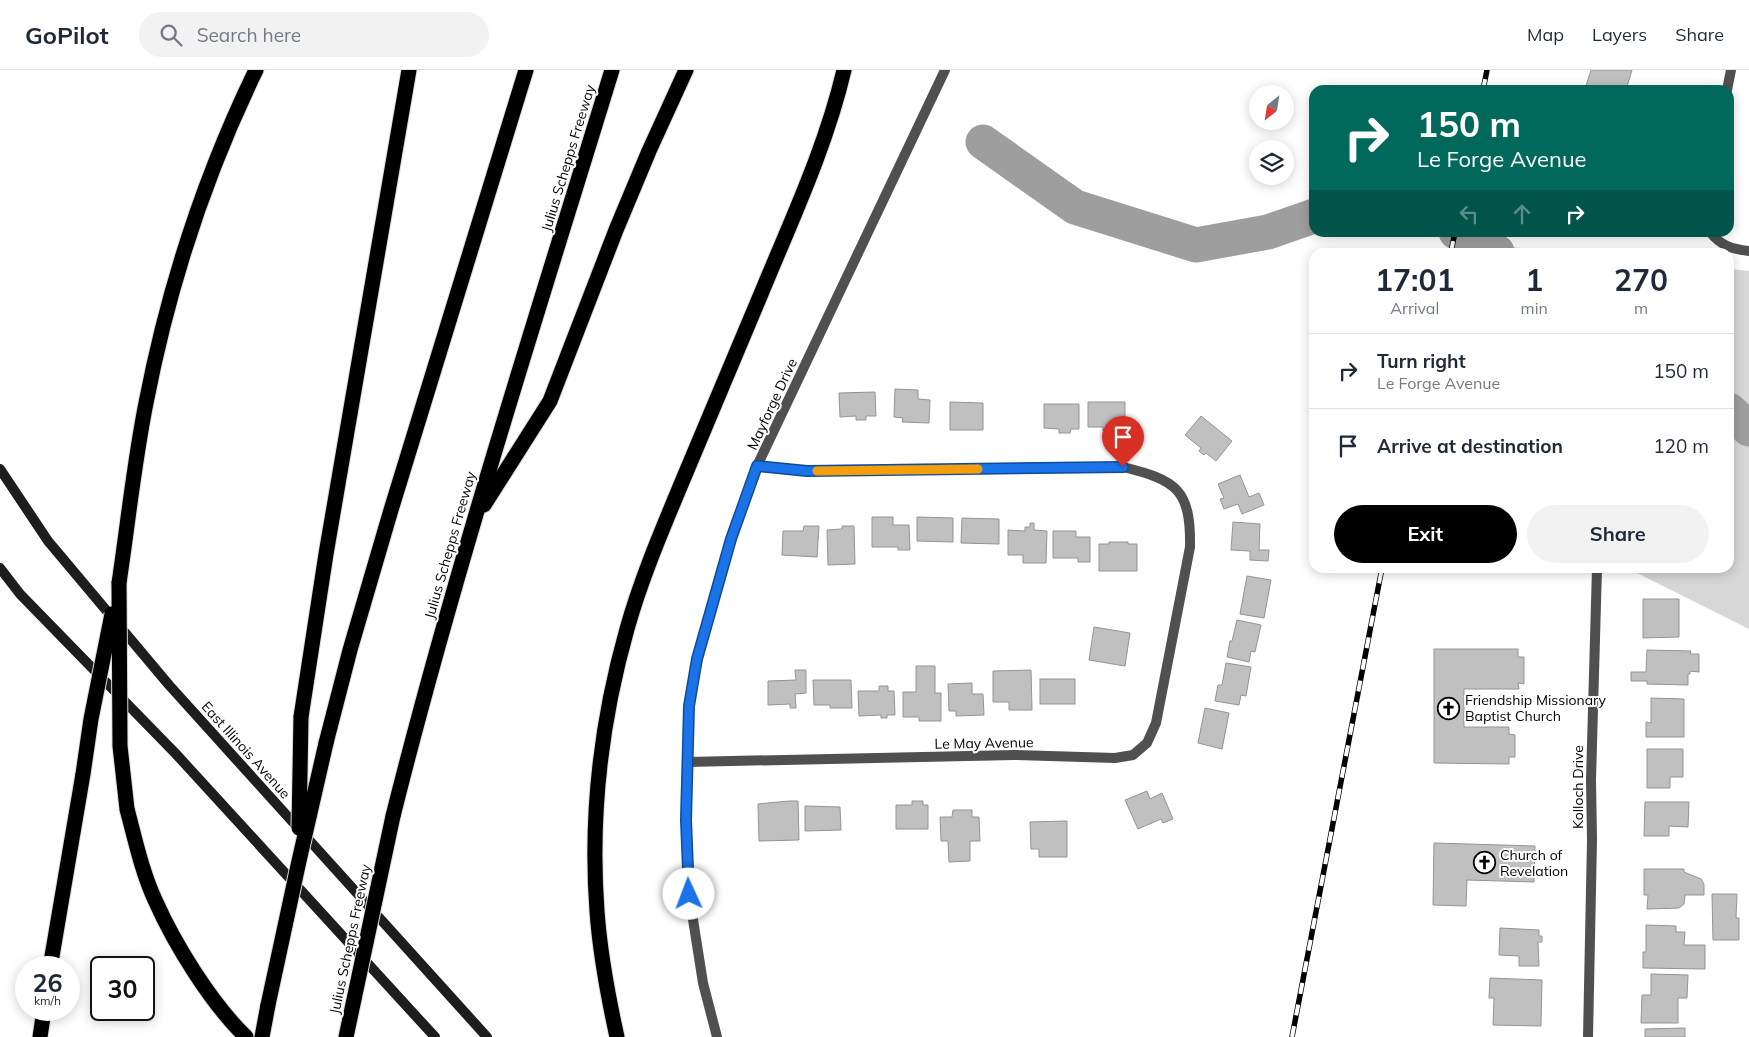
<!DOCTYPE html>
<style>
:root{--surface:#fff;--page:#f2f2f3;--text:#1f2937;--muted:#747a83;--line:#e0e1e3;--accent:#000}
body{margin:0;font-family:Mulish,sans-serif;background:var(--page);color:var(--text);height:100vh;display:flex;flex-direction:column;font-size:19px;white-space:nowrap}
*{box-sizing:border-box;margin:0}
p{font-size:16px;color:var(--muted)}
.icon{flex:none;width:28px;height:28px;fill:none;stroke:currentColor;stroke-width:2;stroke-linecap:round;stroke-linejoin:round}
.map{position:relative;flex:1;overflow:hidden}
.sheet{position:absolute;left:1309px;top:178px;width:425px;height:325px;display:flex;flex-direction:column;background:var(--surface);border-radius:15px;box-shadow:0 2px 12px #0003}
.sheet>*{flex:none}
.banner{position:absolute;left:1309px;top:15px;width:425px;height:152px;border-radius:15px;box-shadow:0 2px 12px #0003;background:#00695c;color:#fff;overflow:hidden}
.needle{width:32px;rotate:210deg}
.buttons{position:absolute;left:1249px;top:15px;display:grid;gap:10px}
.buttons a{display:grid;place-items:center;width:45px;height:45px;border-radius:50%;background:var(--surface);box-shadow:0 2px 12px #0003;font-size:25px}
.speed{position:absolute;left:15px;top:886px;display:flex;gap:10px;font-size:25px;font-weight:700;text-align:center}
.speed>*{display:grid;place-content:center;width:65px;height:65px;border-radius:50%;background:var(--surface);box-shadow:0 2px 12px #0003;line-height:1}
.speed small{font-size:12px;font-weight:400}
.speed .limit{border:2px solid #111;border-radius:8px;background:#fff;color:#111}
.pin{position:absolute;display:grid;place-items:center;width:42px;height:42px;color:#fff;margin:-51px -21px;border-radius:50% 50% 50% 0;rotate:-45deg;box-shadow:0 0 5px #0007}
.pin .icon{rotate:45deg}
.me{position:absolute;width:55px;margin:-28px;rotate:358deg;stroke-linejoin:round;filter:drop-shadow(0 0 4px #0008)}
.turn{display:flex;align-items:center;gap:18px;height:105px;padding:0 25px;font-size:22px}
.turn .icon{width:65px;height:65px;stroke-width:2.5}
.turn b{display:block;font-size:35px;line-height:42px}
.lanes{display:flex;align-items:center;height:48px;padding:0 25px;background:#0003;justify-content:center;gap:25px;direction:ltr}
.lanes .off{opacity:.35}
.eta{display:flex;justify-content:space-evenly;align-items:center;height:85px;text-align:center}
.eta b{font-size:30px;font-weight:700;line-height:35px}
.action{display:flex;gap:10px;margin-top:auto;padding:10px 25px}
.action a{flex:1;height:58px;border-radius:30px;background:var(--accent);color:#fff;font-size:20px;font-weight:700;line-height:58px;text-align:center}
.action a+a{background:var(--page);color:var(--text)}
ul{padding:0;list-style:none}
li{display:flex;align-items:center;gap:15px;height:75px;padding:0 25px;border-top:1px solid var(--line)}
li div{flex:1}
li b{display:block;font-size:19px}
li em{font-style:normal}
header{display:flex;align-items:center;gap:30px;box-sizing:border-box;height:70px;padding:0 25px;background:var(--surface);border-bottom:1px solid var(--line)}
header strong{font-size:24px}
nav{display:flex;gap:28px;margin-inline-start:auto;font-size:18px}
.search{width:350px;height:45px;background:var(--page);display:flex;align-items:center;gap:12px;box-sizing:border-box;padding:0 18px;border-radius:28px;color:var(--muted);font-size:19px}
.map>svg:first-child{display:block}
</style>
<header>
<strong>GoPilot</strong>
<div class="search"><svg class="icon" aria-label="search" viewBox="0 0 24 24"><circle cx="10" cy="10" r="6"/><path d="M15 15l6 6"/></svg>Search here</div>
<nav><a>Map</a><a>Layers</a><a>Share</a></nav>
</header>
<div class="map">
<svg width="1749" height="967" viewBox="0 0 1749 967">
<rect width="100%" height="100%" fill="#fff"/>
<g fill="#d7d7d7">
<path d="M1487,175l78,7h-80z"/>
<path d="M1729,199l20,2v358l-122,-61h102z"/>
</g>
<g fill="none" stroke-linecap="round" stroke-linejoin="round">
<g stroke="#9e9e9e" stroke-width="35">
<path d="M983,72l92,65 121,38 72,-13 46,-16"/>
<path d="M1456,162l14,5 27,15"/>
<path d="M1729,340l20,19"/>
</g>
</g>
<g fill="#c0c0c0" stroke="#949494">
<path d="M1591,0h41l-6,20h-35l-6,-1z"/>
<path d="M895,319l23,1v9l12,1 -1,23 -27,-1 1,-4 -9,-1z"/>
<path d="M875,322l1,24h-10v4h-10v-4l-16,1 -1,-24z"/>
<path d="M950,332l33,1v27h-33z"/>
<path d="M1088,332h37v25h-10v4h-12v-4h-15z"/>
<path d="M1044,334h35v25h-8l-1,4h-11v-4l-15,-1z"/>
<path d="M1201,346l31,25 -16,20 -10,-8 -2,2 -5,-4 2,-3 -16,-13z"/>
<path d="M1240,405l9,22 10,-4 5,12 -22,9 -4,-10 -14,5 -4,-10 4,-1 -6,-14z"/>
<path d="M872,447h21v8h16l1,25h-12v-3h-26z"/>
<path d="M917,447l36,1v24l-36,-1z"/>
<path d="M962,448l37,1v25l-38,-1z"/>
<path d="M1233,452l27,2 -1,26h10l-1,11 -18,-1v-9l-19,-1z"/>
<path d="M1030,453h4v7l13,1 -1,32h-23v-8h-15v-25l17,1v-4h5z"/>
<path d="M804,456h15l-2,31 -35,-2 1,-24h20z"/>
<path d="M842,456h12l1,38 -27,1 -1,-35 15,-1z"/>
<path d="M1053,461h23v6h14v25h-12v-4h-25z"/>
<path d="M1109,472h19v2h9v27h-38v-27h10z"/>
<path d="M1247,506l24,4 -7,38 -24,-4z"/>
<path d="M1643,529h36v38l-36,1z"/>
<path d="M1237,550l24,5 -6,27 -4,-1 -2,11 -22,-5 3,-16h2z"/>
<path d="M1094,557l36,6 -5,33 -36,-6z"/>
<path d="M1434,579h84v8h6v27l-6,-1 1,6h-55v38h45v7l6,1v22h-6v7l-75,-1z"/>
<path d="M1647,580l44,1 -1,3h9v18l-9,-1v3h-2v11l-41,-1v-3h-16v-9h15z"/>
<path d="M1226,593l25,4 -5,29 -5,-1 -2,10 -24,-4 3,-16h4z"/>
<path d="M916,596h19v27h6v28h-22v-4h-16v-25h13z"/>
<path d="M795,600h11v23l-11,1 1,14h-6v-4l-22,1v-24l28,-1z"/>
<path d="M1031,600l1,40h-23v-8h-16v-31z"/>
<rect x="1040" y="609" width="35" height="25"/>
<path d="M813,610h38l1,28h-22v-3h-16z"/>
<path d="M972,613v11h11l1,21 -28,1v-5h-7l-1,-27z"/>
<path d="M879,616h9v5h6l1,24h-8v3h-6v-3l-22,1 -1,-25h21z"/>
<path d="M1651,628l33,1v38h-38v-15l5,1z"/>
<path d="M1205,638l24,5 -7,36 -24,-6z"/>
<path d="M1647,679h36v28h-13v11h-23z"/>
<path d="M1147,721l3,8 12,-6 11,26 -10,4 -2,-4 -23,10 -13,-29z"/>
<path d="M789,731h9l1,39 -40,1 -1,-37z"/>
<path d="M912,731h11v4h5v24h-32v-24h16z"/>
<path d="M1645,732h44l-1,25 -19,-1v10h-25z"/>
<path d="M805,736l35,1 1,23 -36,1z"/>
<path d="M953,740h19v7h7l1,24h-10v20l-21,1 -1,-21h-7l-1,-24h12z"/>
<path d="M1067,751v36h-28v-8h-8l-1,-27z"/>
<path d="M1434,773l101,3 -1,36 -67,-2 -1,26 -33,-1z"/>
<path d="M1644,799h40v3l17,7 3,5v11h-19l-1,9 -5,4 -32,1 1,-14h-4z"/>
<path d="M1712,824h25l-1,24h3v22h-26z"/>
<path d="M1646,855l30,1v6h9l-1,13h21v24l-62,-1v-16h3z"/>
<path d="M1500,858l39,2v6h3v6h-4l1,24h-20v-10l-20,-1z"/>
<path d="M1651,904l37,1 -1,23h-9v25h-37l1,-28h9z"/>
<path d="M1490,908l52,2 -1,46 -48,-1 1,-27h-5z"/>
<path d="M1685,958v9h-40v-8z"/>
</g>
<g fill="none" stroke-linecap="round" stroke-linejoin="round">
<defs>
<g id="highway">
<path d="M484,435l66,-104 66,-171 33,-79 37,-81"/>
<path d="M119,513c9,-60 15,-120 27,-180 22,-114 59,-228 110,-333"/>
<path d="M301,647l25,-163 83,-484"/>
<path d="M326,673l24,-93 41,-140 135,-440"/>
<path d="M127,739c8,30 15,63 28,91 20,45 56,103 91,137"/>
<path d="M393,746c63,-251 143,-498 219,-746"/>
<path d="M50,898l33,-194"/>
<path d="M40,967l4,-27"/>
<path d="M262,967l6,-32"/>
<path d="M617,967c-9,-41 -17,-83 -20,-126 -7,-94 4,-190 30,-282 14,-50 35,-99 55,-147 26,-63 53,-125 79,-188 30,-73 65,-147 83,-224"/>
</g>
</defs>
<use href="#highway" stroke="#dbdbdb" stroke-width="17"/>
<g stroke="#505050" stroke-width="10">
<path d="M1727,20l4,-20"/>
<path d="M1710,162c11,14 22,17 39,19"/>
<path d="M687,692l328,-7 100,3 18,-3 14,-12 9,-20 34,-176c1,-58 -14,-67 -67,-80l-316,4 -50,-5"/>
<path d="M717,967l-14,-54 -14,-89 -3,-74 3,-114 8,-47 34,-120 26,-73 188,-396"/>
<path d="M1588,967l4,-197 -1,-60 6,-212"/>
</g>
<g stroke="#1d1d1d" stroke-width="10">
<path d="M0,399l48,72 121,144 318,352"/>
<path d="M0,498l20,26 156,160 259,283"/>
</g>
<use href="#highway" stroke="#000" stroke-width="15"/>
<defs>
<g id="rail">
<path d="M1483,20l4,-20"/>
<path d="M1451,182l4,-20"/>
<path d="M1292,967l90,-469"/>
</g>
</defs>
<use href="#rail" stroke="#000" stroke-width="5.5"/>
<use href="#rail" stroke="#fff" stroke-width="4" stroke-dasharray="11" stroke-linecap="butt"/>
<defs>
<g id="highway-bridge">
<path d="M119,513l1,163 7,63"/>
<path d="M83,704l8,-55 21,-105"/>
<path d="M299,758l2,-111"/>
<path d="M268,935l31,-144 27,-118"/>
<path d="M346,967l47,-221"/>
</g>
</defs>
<use href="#highway-bridge" stroke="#dbdbdb" stroke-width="17" stroke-linecap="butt"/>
<use href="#highway-bridge" stroke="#000" stroke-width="15"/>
</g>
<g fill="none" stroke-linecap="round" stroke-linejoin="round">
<defs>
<path id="route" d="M689,824l-3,-74 3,-114 8,-47 34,-120 26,-73 50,5 316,-4"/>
</defs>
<use href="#route" stroke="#114b97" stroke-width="12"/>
<use href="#route" stroke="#1a73e8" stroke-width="9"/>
<path stroke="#f59e0b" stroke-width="9" d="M817,401l161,-2"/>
</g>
<defs>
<symbol id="church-ring" viewBox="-11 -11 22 22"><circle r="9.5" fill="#fff" stroke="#000" stroke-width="1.5"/><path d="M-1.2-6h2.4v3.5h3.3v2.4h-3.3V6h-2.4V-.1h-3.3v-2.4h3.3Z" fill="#000"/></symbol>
</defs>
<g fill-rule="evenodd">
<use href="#church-ring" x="1436" y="626" width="25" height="25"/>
<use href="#church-ring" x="1472" y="780" width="25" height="25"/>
</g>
<g text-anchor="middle" stroke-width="4" stroke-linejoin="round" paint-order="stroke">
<g font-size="14" fill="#000" stroke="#fff">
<text transform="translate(568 88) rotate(-73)" y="5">Julius Schepps Freeway</text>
<text transform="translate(772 334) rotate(-65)" y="5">Mayforge Drive</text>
<text transform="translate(450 475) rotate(-74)" y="5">Julius Schepps Freeway</text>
<text transform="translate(984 673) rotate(-1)" y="5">Le May Avenue</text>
<text transform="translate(246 680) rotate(48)" y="5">East Illinois Avenue</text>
<text transform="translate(1578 717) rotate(-90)" y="5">Kolloch Drive</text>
<text transform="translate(350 869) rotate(-78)" y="5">Julius Schepps Freeway</text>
</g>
<g font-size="14" fill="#000" stroke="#fff" text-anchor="start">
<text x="1465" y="635">Friendship Missionary<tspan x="1465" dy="16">Baptist Church</tspan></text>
<text x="1500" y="790">Church of<tspan x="1500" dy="16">Revelation</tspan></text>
</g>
</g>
</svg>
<div class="buttons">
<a><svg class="needle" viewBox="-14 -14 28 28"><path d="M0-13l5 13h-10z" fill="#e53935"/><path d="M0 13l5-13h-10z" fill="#747a83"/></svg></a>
<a><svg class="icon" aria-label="layers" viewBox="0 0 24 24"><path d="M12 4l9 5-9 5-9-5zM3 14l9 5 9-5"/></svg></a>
</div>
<div class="speed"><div>26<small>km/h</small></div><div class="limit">30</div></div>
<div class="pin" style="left:1123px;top:397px;background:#d93025"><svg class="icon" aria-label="arrive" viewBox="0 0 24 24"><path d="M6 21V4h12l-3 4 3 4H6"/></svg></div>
<svg class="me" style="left:689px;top:824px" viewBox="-20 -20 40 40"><circle r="19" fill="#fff"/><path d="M0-13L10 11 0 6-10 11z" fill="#1a73e8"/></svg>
<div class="banner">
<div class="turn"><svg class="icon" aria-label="right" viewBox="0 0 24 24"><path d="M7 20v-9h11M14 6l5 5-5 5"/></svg><div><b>150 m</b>Le Forge Avenue</div></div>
<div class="lanes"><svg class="icon off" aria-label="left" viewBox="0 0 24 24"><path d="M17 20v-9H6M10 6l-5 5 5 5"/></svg><svg class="icon off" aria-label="ahead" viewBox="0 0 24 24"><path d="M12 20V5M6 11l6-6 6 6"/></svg><svg class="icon" aria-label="right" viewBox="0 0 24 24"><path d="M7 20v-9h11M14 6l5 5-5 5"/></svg></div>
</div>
<section class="sheet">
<div class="eta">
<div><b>17:01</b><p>Arrival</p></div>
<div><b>1</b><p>min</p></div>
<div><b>270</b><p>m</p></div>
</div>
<ul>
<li><svg class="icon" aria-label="right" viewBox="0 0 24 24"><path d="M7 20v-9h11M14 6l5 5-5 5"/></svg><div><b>Turn right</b><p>Le Forge Avenue</p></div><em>150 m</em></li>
<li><svg class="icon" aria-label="arrive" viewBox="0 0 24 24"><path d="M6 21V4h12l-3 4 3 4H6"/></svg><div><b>Arrive at destination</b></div><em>120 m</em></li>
</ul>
<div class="action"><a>Exit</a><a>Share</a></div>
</section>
</div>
